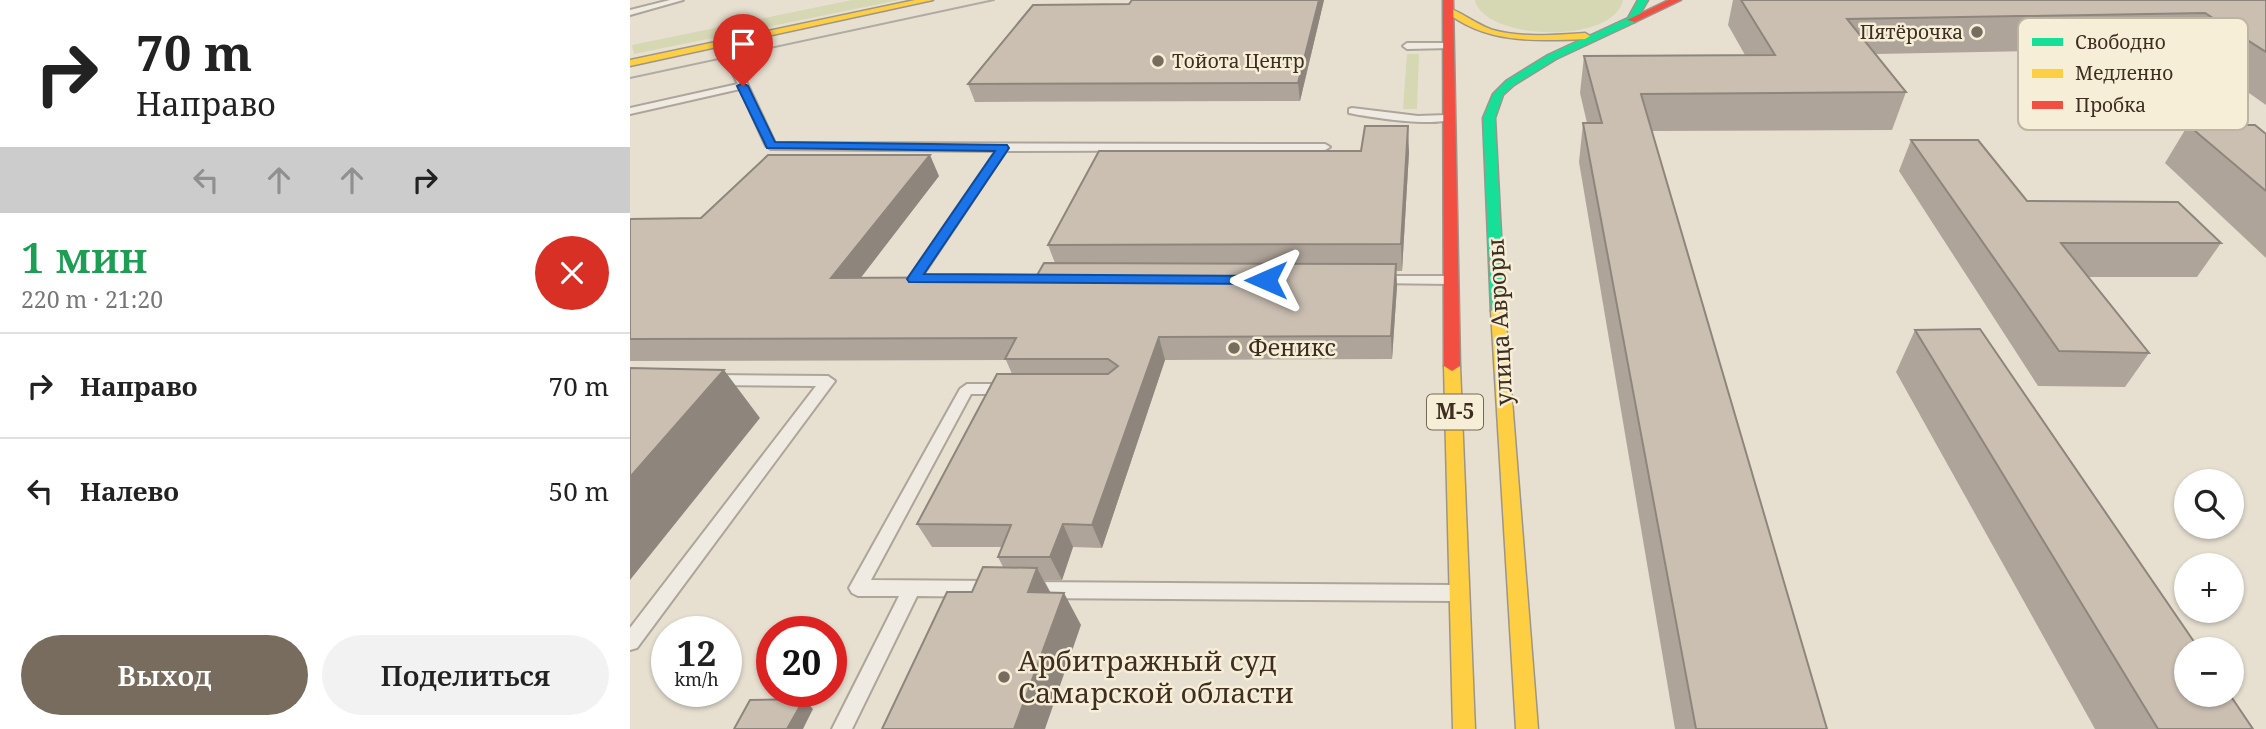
<!DOCTYPE html>
<html lang="ru">
<meta charset="utf-8">
<style>
:root{--surface:#fff;--page:#f2f2f2;--text:#222;--muted:#767676;--line:#e0e0e0;--accent:#786c5e}
body{margin:0;font-family:"Noto Serif",serif;background:var(--page);color:var(--text);height:100vh;display:flex;flex-direction:column;font-size:26px;white-space:nowrap}
*{box-sizing:border-box;margin:0}
p{font-size:23px;color:var(--muted)}
.icon{flex:none;width:38px;height:38px;fill:none;stroke:currentColor;stroke-width:2;stroke-linecap:round;stroke-linejoin:round}
.map{position:relative;flex:1;overflow:hidden}
.details{display:flex;flex-direction:column;background:var(--surface);width:630px}
.details>*{flex:none}
.guide{background:#fff;color:var(--text);overflow:hidden}
.fabs{position:absolute;left:1544px;top:469px;display:grid;gap:14px}
.fabs a{display:grid;place-items:center;width:70px;height:70px;border-radius:50%;background:var(--surface);box-shadow:0 2px 5px #0004;font-size:35px}
.speed{position:absolute;left:21px;top:616px;display:flex;gap:14px;font-size:35px;font-weight:700;text-align:center}
.speed>*{display:grid;place-content:center;width:91px;height:91px;border-radius:50%;background:var(--surface);box-shadow:0 2px 5px #0004;line-height:1}
.speed small{font-size:18px;font-weight:400}
.speed .limit{border:10px solid #d22;background:#fff;color:#111}
.pin{position:absolute;display:grid;place-items:center;width:60px;height:60px;color:#fff;margin:-72px -30px;border-radius:50% 50% 50% 0;rotate:-45deg;box-shadow:0 0 7px #0007}
.pin .icon{rotate:45deg}
.me{position:absolute;width:77px;margin:-38px;rotate:270deg;stroke-linejoin:round;filter:drop-shadow(0 0 5px #0008)}
.turn{display:flex;align-items:center;gap:24px;height:147px;padding:0 21px;font-size:32px}
.turn .icon{width:91px;height:91px;stroke-width:2.5}
.turn b{display:block;font-size:49px;line-height:60px}
.lanes{display:flex;align-items:center;height:66px;padding:0 21px;background:#0003;justify-content:center;gap:35px;direction:ltr}
.lanes .off{opacity:.35}
.round{display:grid;place-items:center;flex:none;width:74px;height:74px;border-radius:37px;background:var(--page)}
.headline{display:flex;align-items:center;justify-content:space-between;height:119px;padding:0 21px}
h1{font-size:42px;font-weight:600;line-height:52px;color:#1e9e55}
.button{display:flex;gap:14px;margin-top:auto;padding:14px 21px}
.button a{flex:1;height:80px;border-radius:42px;background:var(--accent);color:#fff;font-size:28px;font-weight:600;line-height:80px;text-align:center}
.button a+a{background:var(--page);color:var(--text)}
ul{padding:0;list-style:none}
li{display:flex;align-items:center;gap:21px;height:105px;padding:0 21px;border-top:2px solid var(--line)}
li div{flex:1}
li b{display:block;font-size:26px}
li em{font-style:normal}
main{display:flex;flex:1;min-height:0}
.map>svg:first-child{display:block}
</style>
<main>
<section class="details">
<div class="guide">
<div class="turn"><svg class="icon" aria-label="right" viewBox="0 0 24 24"><path d="M7 20v-9h11M14 6l5 5-5 5"/></svg><div><b>70 m</b>Направо</div></div>
<div class="lanes"><svg class="icon off" aria-label="left" viewBox="0 0 24 24"><path d="M17 20v-9H6M10 6l-5 5 5 5"/></svg><svg class="icon off" aria-label="ahead" viewBox="0 0 24 24"><path d="M12 20V5M6 11l6-6 6 6"/></svg><svg class="icon off" aria-label="ahead" viewBox="0 0 24 24"><path d="M12 20V5M6 11l6-6 6 6"/></svg><svg class="icon" aria-label="right" viewBox="0 0 24 24"><path d="M7 20v-9h11M14 6l5 5-5 5"/></svg></div>
</div>
<div class="headline"><div><h1>1 мин</h1><p>220 m · 21:20</p></div><a class="round" style="background:#d93025;color:#fff"><svg class="icon" aria-label="close" viewBox="0 0 24 24"><path d="M6 6l12 12M18 6L6 18"/></svg></a></div>
<ul>
<li><svg class="icon" aria-label="right" viewBox="0 0 24 24"><path d="M7 20v-9h11M14 6l5 5-5 5"/></svg><div><b>Направо</b></div><em>70 m</em></li>
<li><svg class="icon" aria-label="left" viewBox="0 0 24 24"><path d="M17 20v-9H6M10 6l-5 5 5 5"/></svg><div><b>Налево</b></div><em>50 m</em></li>
</ul>
<div class="button"><a>Выход</a><a>Поделиться</a></div>
</section>
<div class="map">
<svg width="1636" height="729" viewBox="0 0 1636 729">
<rect width="100%" height="100%" fill="#e7e0d1"/>
<g fill="#d6d7b3">
<path d="M222,0h47l-265,54 -2,-9z"/>
<path d="M845,0h148c-10,46 -140,40 -148,0z"/>
<path d="M777,54h12l-2,55h-14z"/>
</g>
<g fill="none" stroke-linecap="round" stroke-linejoin="round">
<defs>
<g id="lane">
<path d="M40,0h13l-53,15v-5z"/>
<path d="M818,43l4,3 -1,2 -44,1 -4,-3 4,-3z"/>
<path d="M102,59l5,3 38,81 550,1 5,3 -5,3 -319,1 -83,124 11,1 2,3 -2,3 -20,1 -6,-4 88,-128 -225,-2 -5,-3 -26,-57 -110,25v-6l108,-24 -11,-22z"/>
<path d="M722,108l66,8 29,-1 5,3c-15,10 -84,-1 -103,-5v-4z"/>
<path d="M747,276h72l6,4 -6,4 -76,-1 -2,-3 2,-3z"/>
<path d="M84,375l114,1 7,5 -198,267 -7,2v-22l186,-242 -102,-1 -7,-5z"/>
<path d="M337,384h41l7,5 -7,5h-37l-100,186 122,1 6,3 3,5 -3,5 -6,3 -76,-1 -65,133h-20l67,-133h-41l-6,-3 -3,-5 111,-199z"/>
<path d="M400,582l424,3 6,3 3,5 -3,5 -6,3 -424,-3 -6,-3 -3,-5 3,-5z"/>
</g>
<path id="fast" d="M1008,0h10l-13,22 -79,37 -42,26 -11,10 -8,23 10,193 -2,3h-10l-2,-3 -8,-193 10,-24 13,-13 42,-26 80,-37z"/>
<g id="slow">
<path d="M285,0h18l-303,66v-6z"/>
<path d="M815,7c8,0 34,19 48,23 29,8 62,5 92,3l5,3 -5,3c-50,2 -99,5 -140,-28z"/>
<path d="M868,306l7,5 33,418h-22l-25,-418z"/>
<path d="M822,361l8,5 15,363h-22l-9,-363z"/>
</g>
<g id="jam">
<path d="M813,0h10l7,366 -8,5 -8,-5z"/>
<path d="M1039,0h12l-46,22 -8,-2z"/>
</g>
</defs>
<use href="#lane" stroke="#ada599" stroke-width="4"/>
<use href="#fast" stroke="#9c958a" stroke-width="3"/>
<use href="#slow" stroke="#9c958a" stroke-width="3"/>
<use href="#jam" stroke="#9c958a" stroke-width="3"/>
<use href="#lane" fill="#efebe3" fill-rule="evenodd"/>
<use href="#fast" fill="#16e098" fill-rule="evenodd"/>
<use href="#slow" fill="#ffcf43" fill-rule="evenodd"/>
<use href="#jam" fill="#f24e42" fill-rule="evenodd"/>
<path stroke="#afaaa2" stroke-width="2" d="M0,78l364,-78"/>
</g>
<g fill="#afa499">
<path d="M694,0l-24,101 -325,1 -7,-18 161,-80z"/>
<path d="M1103,0h533v105l-81,-57 -310,6 31,38 -14,38 -240,1 175,598h-152l-96,-567 4,-39h4l-7,-30 4,-37 161,-1 -17,-30z"/>
<path d="M1558,125l78,9v124l-101,-95z"/>
<path d="M1281,140l116,61 194,42 -24,34h-109l61,76 -24,34 -87,-1 -139,-215z"/>
<path d="M779,152l-7,119h-6l1,15 -5,73 -227,1 -63,188 -29,-1 -11,33h-18l7,13 30,32 -109,-33 31,-25 -5,-10 4,-10h-70l-15,-23 95,-150 -6,-14 -376,1v-142l71,-1 238,-42 -79,102 176,-1 19,-14 -7,-18z"/>
<path d="M1285,330l338,399h-158l-199,-357z"/>
</g>
<g fill="#8e867d">
<path d="M689,0h5l-24,101 -2,-18z"/>
<path d="M778,126l1,26 -7,119 -1,-27z"/>
<path d="M300,155l9,21 -96,125 -12,-23z"/>
<path d="M766,264l1,22 -5,73 -1,-23z"/>
<path d="M529,337l6,23 -63,188 -10,-23z"/>
<path d="M94,370l36,48 -130,162v-103z"/>
<path d="M433,524l10,23 -11,33 -12,-23z"/>
<path d="M407,568l17,32 -26,-8z"/>
<path d="M434,593l17,32 -36,104h-31z"/>
<path d="M174,699l9,10 -10,20h-16z"/>
</g>
<g fill="#cbbfb2" stroke="#8e867d" stroke-width="2">
<path d="M502,0h187l-21,83 -330,1 65,-79 96,-1z"/>
<path d="M1111,0h525v52l-61,-39 -358,6 59,73 -265,2 186,635h-131l-113,-606h19l-18,-67 191,-1z"/>
<path d="M1558,125h67l11,9v57z"/>
<path d="M735,126h43l-7,118 -353,1 51,-94h262z"/>
<path d="M1281,140h67l49,61 151,1 43,41h-160l88,110 -90,-2z"/>
<path d="M138,155h162l-99,123 205,-1 8,-14 352,1 -5,72 -232,1 -67,188 -29,-1 -13,33h-52l13,-32 -94,-1 80,-150h111l10,-8 -10,-7h-103l11,-21 -386,1v-120l71,-1z"/>
<path d="M1350,329l219,320h-13v46h44l23,34h-95l-243,-399z"/>
<path d="M0,368l94,2 -94,107z"/>
<path d="M353,567l54,1 -9,24 36,1 -50,136h-132l65,-137h25z"/>
<path d="M174,699l-17,30h-53l16,-29z"/>
</g>
<path fill="#1a73e8" stroke="#114b97" stroke-width="2" d="M113,83l5,3 27,56 232,3 2,3 -85,126 342,2 7,4 -7,4 -357,-2 -2,-3 88,-128 -228,-3 -30,-62z"/>
<g fill="#786c5e" stroke="#f7eed8" stroke-width="2.5">
<circle cx="1347" cy="32" r="7"/>
<circle cx="528" cy="61" r="7"/>
<circle cx="604" cy="348" r="7"/>
<circle cx="374" cy="677" r="7"/>
</g>
<g text-anchor="middle" stroke-width="5" stroke-linejoin="round" paint-order="stroke">
<g font-size="19" fill="#3d2e20" stroke="#f7eed8" text-anchor="end">
<text x="1333" y="39">Пятёрочка</text>
<text x="542" y="68" text-anchor="start">Тойота Центр</text>
</g>
<rect fill="#f7eed8" stroke="#756857" stroke-width="2" x="797" y="394.5" width="56" height="35" rx="5"/>
<g font-size="21" font-weight="bold" fill="#3d2e20">
<text x="825" y="419">М-5</text>
</g>
<g font-size="23" fill="#3d2e20" stroke="#f7eed8">
<text transform="translate(870 322) rotate(-93)" y="8">улица Авроры</text>
</g>
<g font-size="23" fill="#3d2e20" stroke="#f7eed8" text-anchor="start">
<text x="618" y="356">Феникс</text>
</g>
<g font-size="28" fill="#3d2e20" stroke="#f7eed8" text-anchor="start">
<text x="388" y="671">Арбитражный суд<tspan x="388" dy="32">Самарской области</tspan></text>
</g>
</g>
<rect x="1388" y="18" width="230" height="112" rx="10" fill="#f7eed8" stroke="#bfb4a1" stroke-width="2"/>
<rect x="1402" y="38" width="31" height="8" fill="#16e098"/>
<rect x="1402" y="69" width="31" height="9" fill="#ffcf43"/>
<rect x="1402" y="101" width="31" height="8" fill="#f24e42"/>
<g font-size="19" fill="#3d2e20">
<text x="1445" y="49">Свободно</text>
<text x="1445" y="80">Медленно</text>
<text x="1445" y="112">Пробка</text>
</g>
</svg>
<div class="fabs">
<a><svg class="icon" aria-label="search" viewBox="0 0 24 24"><circle cx="10" cy="10" r="6"/><path d="M15 15l6 6"/></svg></a>
<a>+</a>
<a>−</a>
</div>
<div class="speed"><div>12<small>km/h</small></div><div class="limit">20</div></div>
<div class="pin" style="left:113px;top:86px;background:#d93025"><svg class="icon" aria-label="arrive" viewBox="0 0 24 24"><path d="M6 21V4h12l-3 4 3 4H6"/></svg></div>
<svg class="me" style="left:636px;top:280px" viewBox="-20 -20 40 40"><path d="M0-17L14 15 0 8-14 15z" fill="#1a73e8" stroke="#fff" stroke-width="4"/></svg>
</div>
</main>
